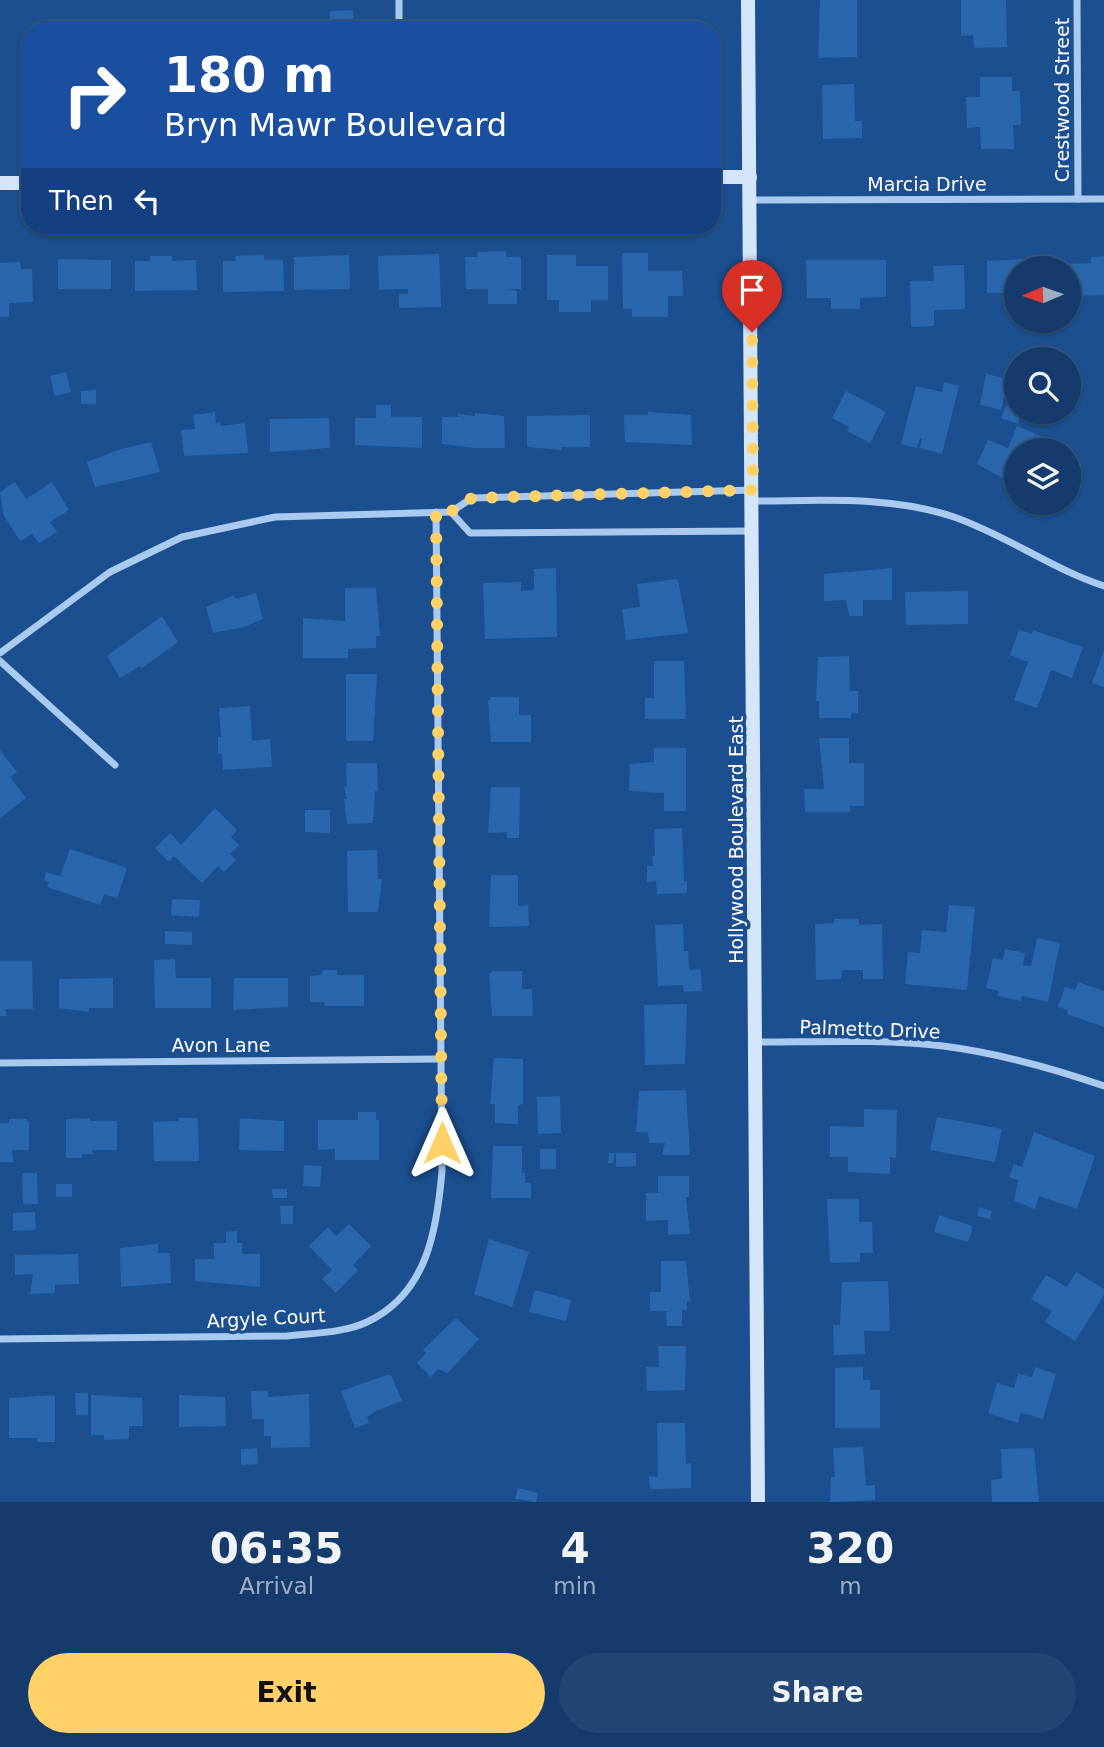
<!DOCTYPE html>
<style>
:root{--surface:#143b6b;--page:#214673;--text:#f1f3f6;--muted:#9dadc1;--line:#33557e;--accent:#ffd166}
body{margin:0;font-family:"DejaVu Sans",sans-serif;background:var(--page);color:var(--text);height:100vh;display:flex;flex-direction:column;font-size:26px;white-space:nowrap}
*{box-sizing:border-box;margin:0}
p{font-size:23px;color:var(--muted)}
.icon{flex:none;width:38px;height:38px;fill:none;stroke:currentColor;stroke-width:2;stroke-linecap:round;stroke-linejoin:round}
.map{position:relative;height:1502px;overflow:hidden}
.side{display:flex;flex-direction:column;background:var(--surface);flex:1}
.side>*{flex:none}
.top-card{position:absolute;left:21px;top:21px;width:700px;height:214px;border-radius:28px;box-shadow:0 2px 5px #0004,0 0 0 2px var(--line);background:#1a4fa0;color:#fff;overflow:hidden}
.needle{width:46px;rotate:268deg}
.fabs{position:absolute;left:1004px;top:256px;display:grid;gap:14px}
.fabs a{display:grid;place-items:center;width:77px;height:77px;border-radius:50%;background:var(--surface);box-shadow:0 2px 5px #0004,0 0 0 2px var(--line);font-size:35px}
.pin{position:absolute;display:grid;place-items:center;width:60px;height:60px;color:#fff;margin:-72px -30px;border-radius:50% 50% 50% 0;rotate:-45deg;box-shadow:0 0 7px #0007}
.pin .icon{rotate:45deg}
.me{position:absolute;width:77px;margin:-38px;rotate:0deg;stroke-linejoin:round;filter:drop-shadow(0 0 5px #0008)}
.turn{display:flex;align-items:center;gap:24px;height:147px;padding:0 28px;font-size:32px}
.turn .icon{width:91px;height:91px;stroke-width:2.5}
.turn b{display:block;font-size:49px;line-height:60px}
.then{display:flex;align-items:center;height:66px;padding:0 28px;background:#0003;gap:14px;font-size:26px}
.eta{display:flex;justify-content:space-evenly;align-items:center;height:119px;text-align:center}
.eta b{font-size:42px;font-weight:600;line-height:49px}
.primary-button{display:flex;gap:14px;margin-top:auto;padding:14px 28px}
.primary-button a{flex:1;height:80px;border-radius:42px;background:var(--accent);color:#111;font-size:28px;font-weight:600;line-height:80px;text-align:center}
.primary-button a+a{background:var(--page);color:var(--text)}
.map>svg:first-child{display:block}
</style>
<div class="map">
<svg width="1104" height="1502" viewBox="0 0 1104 1502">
<rect width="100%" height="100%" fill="#1b4f8f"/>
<g fill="#2a66ad">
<path d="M820,0h37v57l-39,1z"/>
<path d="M961,0h45l1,47 -33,1 -1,-13 -12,1z"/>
<path d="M353,10l1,16 -24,-5v-10z"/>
<path d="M980,77h32v14h8l1,34h-8l1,24h-33l-1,-22 -13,1 -1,-31h14z"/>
<path d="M854,84l1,37h7v17l-39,1 -1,-54z"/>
<path d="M506,251v6h15v32h-13l9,2v13h-29v-15h-22l-1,-32h13l-1,-5z"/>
<path d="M622,253h26v18h34l1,25h-15v21h-36v-8h-9z"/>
<path d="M439,254l2,53 -42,1v-14h9v-5l-29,1 -1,-34z"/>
<path d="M264,255v5h19l1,31 -61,1v-31h13l-1,-5z"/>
<path d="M349,255l1,34 -56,1v-33z"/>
<path d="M547,255h29v11h32v34h-17v12h-32v-12h-12z"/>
<path d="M150,256h22v5l24,-1 1,30 -62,1v-30h15z"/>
<path d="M1104,256v39l-35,1v-28h-5v-4l27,-1v-6z"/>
<path d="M1045,258v10h-28v25h-30v-32z"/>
<path d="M58,259l53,1v29h-53z"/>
<path d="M806,260h80v37l-26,1v11h-29v-11h-24z"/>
<path d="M20,262l1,7h11l1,33 -24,1v14h-9v-54z"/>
<path d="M964,265l1,44 -31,1v16l-23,1 -1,-46h24l-1,-15z"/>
<path d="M66,372l5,20 -16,4 -5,-20z"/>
<path d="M986,374l22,5 -7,31 -21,-5z"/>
<path d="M944,382l15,4 -17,68 -22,-6 2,-9 -2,-1 -3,10 -16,-4 15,-58 26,6z"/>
<path d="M96,390v14h-15v-13z"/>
<path d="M846,391l40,21 -16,31 -23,-12 2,-4 -17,-9z"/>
<path d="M1008,401l9,3v7h5l-4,13 -17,-6z"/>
<path d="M376,405h15v12h31v31l-67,-3v-27h21z"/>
<path d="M215,412l1,11 4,-1 1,4 24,-3 3,30 -64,3 -3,-26 14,-1 -2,-14z"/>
<path d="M648,412l43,3 1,30 -67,-3 -1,-27h24z"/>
<path d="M475,413l29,3 1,32h-30l-33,-4v-27h16v-3l17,2z"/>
<path d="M590,415v32h-29l1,3 -35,-3v-31z"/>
<path d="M329,418l1,30 -60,4v-33z"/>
<path d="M1017,426l26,11 -6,13h-20v36l-40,-22 11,-24 20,8z"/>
<path d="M151,442l9,30 -65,15 -8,-25 34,-13z"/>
<path d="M15,482l11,17 26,-17 17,28 -19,12 7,10 -18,11 -7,-9 -12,7 -17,-27 -3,-22z"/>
<path d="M556,568l1,69 -72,2 -2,-56 38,-1v9l13,-1v-21z"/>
<path d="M892,568v32h-29v16h-14l-3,-16 -22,1v-27z"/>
<path d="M678,579l10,54 -62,7 -4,-31 18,-2 -3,-23z"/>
<path d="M345,588h31l4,48h-4v12l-28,1v9h-45v-40l42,3z"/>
<path d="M968,591v33l-62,1 -1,-33z"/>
<path d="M256,593l7,26 -19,8 -31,6 -7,-26 28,-12 2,4z"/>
<path d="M162,616l16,26 -37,27 -1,-3 -20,12 -13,-22z"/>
<path d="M1019,630l13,4 1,-4 50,17 -11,31 -21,-8 -14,38 -23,-8 14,-38 -18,-7z"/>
<path d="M1104,650v37l-12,-4z"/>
<path d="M849,656l1,35h8v22h-7v5h-32v-17h-3l2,-44z"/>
<path d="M654,661h30l2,58h-41v-21h9z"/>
<path d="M346,674h31l-4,67h-27z"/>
<path d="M491,697h28v18h12v27h-40l-3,-41z"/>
<path d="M250,706l2,35 18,-2 2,28 -49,3 -1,-16h-4v-17h3l-2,-29z"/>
<path d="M819,738h30v25h15v43h-14v6h-45l-1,-23h20z"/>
<path d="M654,748h32v63h-22v-18l-35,-2 1,-27 24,-2z"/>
<path d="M0,750l17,22 -7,5 16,21 -26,20z"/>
<path d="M346,763h31l1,28h-3l-2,32 -26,1 -3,-25h3l-3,-12 3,-1z"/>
<path d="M491,787h29l-1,51h-12v-6l-19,1z"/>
<path d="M215,808l22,22 -6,7 8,8 -9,9 6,6 -12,12 -6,-6 -16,17 -28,-27 -5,6 -14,-14 15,-15 11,12z"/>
<path d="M305,810h25v23l-25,-1z"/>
<path d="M682,828l2,53h3v12l-30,1 -1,-13 -9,1v-16h6l-1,-10h3l-1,-27z"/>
<path d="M70,849l57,19 -10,30 -13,-4 -4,11 -53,-18 2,-5 -5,-2 2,-8 14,4z"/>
<path d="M377,850l1,29h4l-4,33h-30l-1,-61z"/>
<path d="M491,875h27v31l10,-1 1,21 -40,1z"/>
<path d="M172,899l28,1 -1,17 -28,-2z"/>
<path d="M949,905l26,2 -8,83 -62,-6 3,-32 12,1 2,-23 24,2z"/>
<path d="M834,919h25v6l23,-1 1,55h-20v-9h-21l-1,9 -25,1 -1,-56 19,-1z"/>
<path d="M683,924l1,27h4l1,19 12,-1 1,22 -18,1 -1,-7 -25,1 -3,-61z"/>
<path d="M165,931l27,1v13l-27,-1z"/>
<path d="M1037,938l23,5 -12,59 -26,-6 -1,5 -23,-5 1,-5 -13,-3 7,-30 10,2 2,-11 20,4 -2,12 8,1z"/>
<path d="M175,959l1,19h35v30h-56l-1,-48z"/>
<path d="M0,961h32l1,48h-27v7h-6z"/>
<path d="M322,970h15v5h27v31h-39l-1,-4h-14v-26l12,-1z"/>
<path d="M492,971h30v18h10l1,27h-41l-3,-41z"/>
<path d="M113,978v30h-24v4l-30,-4v-29z"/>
<path d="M234,978h54v29l-55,3z"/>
<path d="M1078,982l26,9v36l-37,-13 1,-4 -10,-3 7,-20 10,3z"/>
<path d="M684,1004h3l-2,60 -40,1 -1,-60z"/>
<path d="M494,1058l29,1v45l-5,1v19l-23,-1v-19h-5z"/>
<path d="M686,1090l4,65h-28l3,-12h-16l-1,-11h-12l3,-41z"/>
<path d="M560,1096l1,37 -23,1 -1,-37z"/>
<path d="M864,1109l33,1 -1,48 -6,-1v17l-42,-2v-15h-18v-31l34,1z"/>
<path d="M358,1112h18v8h3v40h-44v-11l-17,1v-30h40z"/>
<path d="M937,1117l65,12 -7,33 -65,-12z"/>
<path d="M90,1118v3h27v29h-25l1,4h-11v4h-16v-39z"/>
<path d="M179,1118h17l2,3 1,40h-45l-1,-39 26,-1z"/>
<path d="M240,1118l44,3v30l-45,-1z"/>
<path d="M9,1119h17l3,3v28h-17l1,12h-13v-39h9z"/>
<path d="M1034,1132l61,24 -18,53 -38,-13 -4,13 -21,-8 4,-21 -9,-3 5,-13 8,3z"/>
<path d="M493,1146h29v27h3v10h6v15h-40z"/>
<rect x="540" y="1149" width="16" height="20"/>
<path d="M609,1153h6l-2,10h-5z"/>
<path d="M616,1153h20v13l-20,1z"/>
<path d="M304,1165l18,1 -2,21 -17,-1z"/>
<path d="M22,1173h15l1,31h-15z"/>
<path d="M658,1176h31v21h-3l4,37 -22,1v-15l-22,1v-28h12z"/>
<rect x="56" y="1184" width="16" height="13"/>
<path d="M272,1189h15v9h-14z"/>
<path d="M827,1199h32v23h13l1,31h-13v9l-30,1z"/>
<path d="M280,1206h13v18h-12z"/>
<path d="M979,1207l13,4 -2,8 -13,-3z"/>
<path d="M35,1212l1,18 -23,1v-18z"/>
<path d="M939,1215l34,11 -5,16 -34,-10z"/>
<path d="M349,1224l22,22 -18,19 5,5 -22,23 -14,-14 10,-9 -23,-24 19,-19 8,9z"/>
<path d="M237,1231v12h5v11h18v33l-65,-6v-22h19v-16h12v-11z"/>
<path d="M489,1239l40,13 -17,55 -38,-13z"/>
<path d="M158,1244v9h12l1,30 -50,4 -1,-39z"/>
<path d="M78,1254l1,30 -24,1v8l-25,1 3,-20 -18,1v-20z"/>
<path d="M661,1261h25l4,40h-3v9h-5v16h-15l-1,-15h-16v-19h11z"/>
<path d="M1076,1272l28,17v6l-29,46 -30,-19 7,-11 -21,-12 15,-24 21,12z"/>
<path d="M888,1281l2,50h-26l1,23 -31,1 -1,-30h7l2,-43z"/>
<path d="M535,1290l36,10 -5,21 -37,-9z"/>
<path d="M456,1318l23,21 -31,34 -10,-4 -7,8 -14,-14 9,-10 -3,-3z"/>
<path d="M658,1346h28l-1,44 -38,1 -1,-24h13z"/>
<path d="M863,1367v13h7v10h10v38h-45v-60z"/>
<path d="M1035,1367l21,7 -13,45 -22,-6 -3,10 -30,-10 9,-30 17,5 4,-14 14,3z"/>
<path d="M387,1375h4l11,26 -24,9 -11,7 2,6 -14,5 -14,-37z"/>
<path d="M251,1391h17v6l41,-3 1,53 -39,1v-12h-7v-17h-12z"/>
<path d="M75,1393h13v22h-12z"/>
<path d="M55,1395v47h-18v-4h-28v-40z"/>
<path d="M91,1395l51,3 1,28h-14v13l-25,1v-5h-13z"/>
<path d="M179,1395l46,2 1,29 -47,1z"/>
<path d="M657,1423h28l1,41 5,-1v25l-41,1 -1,-13 9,1z"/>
<path d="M863,1447l3,39 9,-1v15l-45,2 1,-25h4l-2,-29z"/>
<path d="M257,1448l1,16 -17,1v-16z"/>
<path d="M1034,1448l5,54h-47l-1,-22 11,-1 -1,-30z"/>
<path d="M518,1488l20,5 -2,9 -21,-3z"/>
</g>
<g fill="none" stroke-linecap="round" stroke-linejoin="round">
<g stroke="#a9c9ee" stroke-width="7">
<path d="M399,0v30"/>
<path d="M1077,0l1,199"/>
<path d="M751,200l353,-1"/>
<path d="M753,501c67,0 136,-6 201,16 52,18 98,52 150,69"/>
<path d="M451,512l19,21 282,-2"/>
<path d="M0,653l110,-81 72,-35 93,-20 176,-5 21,-14 281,-8"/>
<path d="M0,661l115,104"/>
<path d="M756,1042c62,0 125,-3 187,4 55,7 109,22 161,40"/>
<path d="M0,1063l441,-4"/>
<path d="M0,1339l287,-3c26,-3 57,-3 80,-14 60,-28 70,-92 75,-151l-6,-659"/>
</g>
<g stroke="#d6e6fa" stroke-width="14">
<path d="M748,0l10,1502"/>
<path d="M712,177h38"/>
<path d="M0,183h30"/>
</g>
</g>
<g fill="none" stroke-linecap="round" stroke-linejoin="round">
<path stroke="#ffd166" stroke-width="12" stroke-dasharray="0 21.6" d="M442,1143l-6,-631h14l22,-14 281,-8 -1,-158"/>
</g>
<g text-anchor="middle" stroke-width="7" stroke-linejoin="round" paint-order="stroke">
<g font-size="19" fill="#fff" stroke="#1b4f8f">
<text transform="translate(1062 100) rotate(-90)" y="7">Crestwood Street</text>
<text x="927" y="191">Marcia Drive</text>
<text transform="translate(736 840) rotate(-90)" y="7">Hollywood Boulevard East</text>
<text transform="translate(870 1029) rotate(2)" y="7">Palmetto Drive</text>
<text x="221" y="1052">Avon Lane</text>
<text transform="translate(266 1318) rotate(-3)" y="7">Argyle Court</text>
</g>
</g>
</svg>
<div class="fabs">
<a><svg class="needle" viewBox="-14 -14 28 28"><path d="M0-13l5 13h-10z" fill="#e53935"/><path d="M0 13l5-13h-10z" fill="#9dadc1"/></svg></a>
<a><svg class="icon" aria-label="search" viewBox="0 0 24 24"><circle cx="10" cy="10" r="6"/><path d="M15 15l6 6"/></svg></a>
<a><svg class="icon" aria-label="layers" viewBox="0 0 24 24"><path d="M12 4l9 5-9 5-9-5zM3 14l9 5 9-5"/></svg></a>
</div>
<div class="pin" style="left:752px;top:332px;background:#d93025"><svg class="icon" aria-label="arrive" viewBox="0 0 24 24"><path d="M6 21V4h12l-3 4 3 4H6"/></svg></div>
<svg class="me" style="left:442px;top:1143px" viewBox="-20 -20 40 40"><path d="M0-17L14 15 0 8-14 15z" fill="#ffd166" stroke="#fff" stroke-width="4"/></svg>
<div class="top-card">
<div class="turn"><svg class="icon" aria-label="right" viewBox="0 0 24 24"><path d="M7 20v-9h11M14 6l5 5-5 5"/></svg><div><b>180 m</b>Bryn Mawr Boulevard</div></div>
<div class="then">Then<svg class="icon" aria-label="left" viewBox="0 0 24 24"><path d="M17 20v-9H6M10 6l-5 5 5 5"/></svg></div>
</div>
</div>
<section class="side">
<div class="eta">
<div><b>06:35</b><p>Arrival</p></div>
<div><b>4</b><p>min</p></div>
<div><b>320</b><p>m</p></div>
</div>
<div class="primary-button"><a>Exit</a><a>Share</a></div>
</section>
